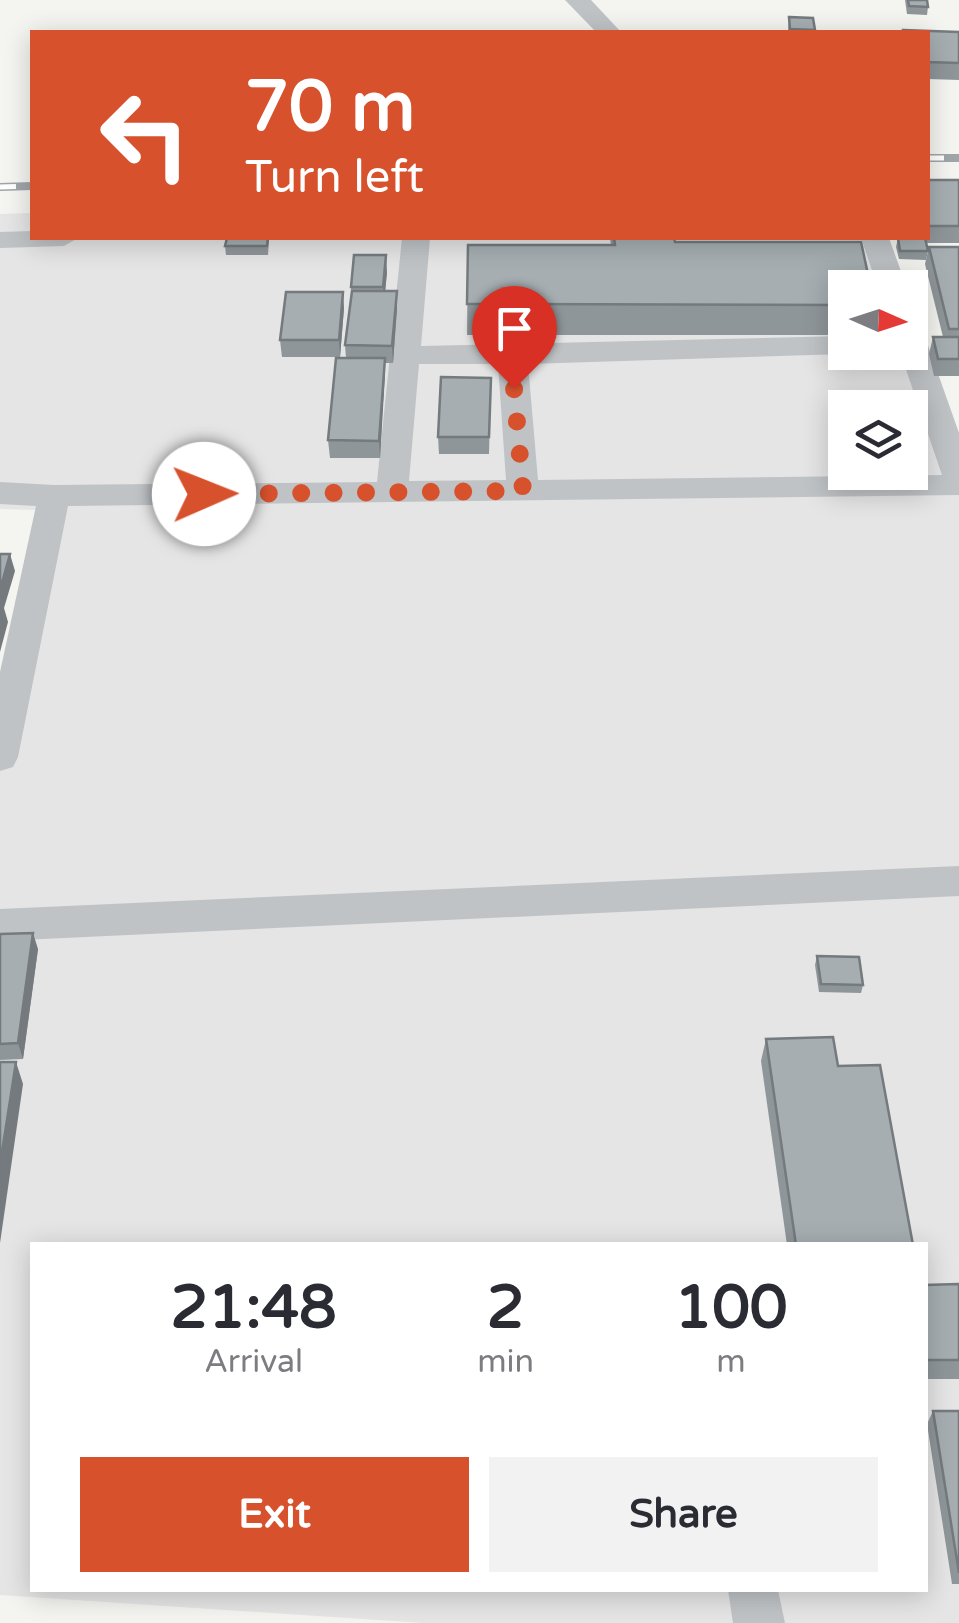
<!DOCTYPE html>
<style>
:root{--surface:#fff;--page:#f2f2f3;--text:#2b2b33;--muted:#7c7c81;--accent:#d7512d}
body{margin:0;font-family:"Varela Round",sans-serif;background:var(--page);color:var(--text);height:100vh;display:flex;flex-direction:column;font-size:38px;white-space:nowrap}
*{box-sizing:border-box;margin:0}
p{font-size:32px;color:var(--muted)}
.icon{flex:none;width:55px;height:55px;fill:none;stroke:currentColor;stroke-width:2;stroke-linecap:round;stroke-linejoin:round}
.map{position:relative;flex:1;overflow:hidden}
.details{position:absolute;left:30px;top:1242px;width:898px;height:350px;display:flex;flex-direction:column;background:var(--surface);border-radius:0px;box-shadow:0 5px 25px #0003}
.details>*{flex:none}
.top-card{position:absolute;left:30px;top:30px;width:900px;height:210px;border-radius:0px;box-shadow:0 5px 25px #0003;background:#d7512d;color:#fff;overflow:hidden}
.needle{width:65px;rotate:93deg}
.buttons{position:absolute;left:828px;top:270px;display:grid;gap:20px}
.buttons a{display:grid;place-items:center;width:100px;height:100px;border-radius:0px;background:var(--surface);box-shadow:0 5px 25px #0003;font-size:50px}
.pin{position:absolute;display:grid;place-items:center;width:85px;height:85px;color:#fff;margin:-102px -42px;border-radius:50% 50% 50% 0;rotate:-45deg;box-shadow:0 0 10px #0007}
.pin .icon{rotate:45deg}
.me{position:absolute;width:110px;margin:-55px;rotate:89deg;stroke-linejoin:round;filter:drop-shadow(0 0 8px #0008)}
.turn{display:flex;align-items:center;gap:35px;height:210px;padding:0 50px;font-size:45px}
.turn .icon{width:130px;height:130px;stroke-width:2.5}
.turn b{display:block;font-size:70px;line-height:85px}
.eta{display:flex;justify-content:space-evenly;align-items:center;height:170px;text-align:center}
.eta b{font-size:60px;font-weight:700;line-height:70px}
.cta{display:flex;gap:20px;margin-top:auto;padding:20px 50px}
.cta a{flex:1;height:115px;border-radius:0px;background:var(--accent);color:#fff;font-size:40px;font-weight:700;line-height:115px;text-align:center}
.cta a+a{background:var(--page);color:var(--text)}
.map>svg:first-child{display:block}
</style>
<div class="map">
<svg width="959" height="1623" viewBox="0 0 959 1623">
<rect width="100%" height="100%" fill="#f4f4f0"/>
<path fill="#e4e5e4" fill-rule="evenodd" d="M32,213v25h850l16,49 -53,1v64h65v-26l49,154v1143h-535l-424,-28v-863l38,-222 -38,-1v-295zM845,408h65v64h-65zM32,1245h893v345h-893z"/>
<g fill="none" stroke-linecap="round" stroke-linejoin="round">
<g fill="#bfc3c6" fill-rule="evenodd">
<path d="M565,0h26l30,32h-25z"/>
<path d="M32,231v7h46l-14,8 -64,2v-16z"/>
<path d="M402,238h28l-9,108 424,-10v16h6l-6,2 -317,10 10,116 404,-5 -42,-123h10v-24l10,3 5,6 34,96v62l-891,11 -50,251 -5,10 -13,4v-99l36,-166 -36,-2v-22l54,3 323,-3zM419,364h79l8,116 -97,1z"/>
<path d="M861,238h28l18,50h-29z"/>
<path d="M959,866v30l-959,45v-32z"/>
<path d="M728,1590h50l7,33h-52z"/>
</g>
<defs>
<g id="rail">
<path d="M928,158h31"/>
<path d="M0,187l32,-1"/>
</g>
</defs>
<use href="#rail" stroke="#9fa5a9" stroke-width="8"/>
<use href="#rail" stroke="#fff" stroke-width="5" stroke-dasharray="16" stroke-linecap="butt"/>
</g>
<g fill="#8f9699">
<path d="M905,0h22l1,7 -1,8 -20,-1z"/>
<path d="M789,17l26,13 -1,2h-26z"/>
<path d="M928,32h31v48l-31,-1z"/>
<path d="M928,180h31v63h-33l2,8 -2,9 -27,-1 -3,-12 2,-9h30z"/>
<path d="M227,238h42l-1,17h-42l-1,-9z"/>
<path d="M610,238h64l1,4 170,46v47h-378l1,-90h143z"/>
<path d="M929,247h30v129h-25l-5,-22 4,-17h10l-18,-73z"/>
<path d="M387,272l-2,19 12,17 -4,55h-8l-5,95h-50l-2,-18 18,-82 -1,-13 6,-49v-9z"/>
<path d="M344,308l-4,49h-58l-2,-17z"/>
<path d="M491,378l-2,76h-50l-1,-17z"/>
<path d="M0,934l38,15 -15,110 -23,1z"/>
<path d="M817,956l46,29 -2,8 -42,-1 -4,-27z"/>
<path d="M766,1039l72,27 75,179h-126l-26,-184z"/>
<path d="M959,1284v95h-34v-94z"/>
<path d="M933,1411h26v173h-7l-25,-160z"/>
</g>
<g fill="#747a7d">
<path d="M386,255l1,17 -3,32 -1,-17z"/>
<path d="M397,291v17l-4,55 -1,-17z"/>
<path d="M343,292l1,16 -4,49 -1,-17z"/>
<path d="M385,358v17l-5,83 -1,-17z"/>
<path d="M10,554l5,17 -11,37 4,14 -8,30v-62z"/>
<path d="M33,933l5,16 -15,110 -5,-16z"/>
<path d="M16,1062l7,22 -23,159v-78z"/>
</g>
<g fill="#a6aeb2" stroke="#747a7d" stroke-width="2.5">
<path d="M908,0h19l1,7 -19,-1z"/>
<path d="M789,17l24,1 2,12 -25,-1z"/>
<path d="M903,30l56,2v31l-31,-1v-30h-25z"/>
<rect x="928" y="180" width="31" height="46"/>
<path d="M227,238h41l-1,8h-42z"/>
<path d="M614,238h60l1,4h186l10,46h-26v17l-378,-1 1,-59h147z"/>
<path d="M898,238h27l3,13h-28z"/>
<path d="M929,247h30v82h-10z"/>
<path d="M354,255h32l-3,32h-32z"/>
<path d="M352,291h45l-5,55 -47,-1z"/>
<path d="M286,292h57l-4,48h-59z"/>
<path d="M933,337h26v22h-21z"/>
<path d="M336,358h49l-6,83 -51,-1z"/>
<path d="M441,377l50,1 -2,59h-51z"/>
<path d="M0,554h10l-10,36z"/>
<path d="M33,933l-15,110 -18,1v-110z"/>
<path d="M817,956l42,1 4,28 -42,-1z"/>
<path d="M833,1037l5,29 42,-1 33,180h-117l-30,-206z"/>
<path d="M0,1062h16l-16,103z"/>
<path d="M959,1284v76h-34v-75z"/>
<path d="M933,1411h26v162z"/>
</g>
<g fill="none" stroke-linecap="round" stroke-linejoin="round">
<path stroke="#d7512d" stroke-width="18" stroke-dasharray="0 32.4" d="M204,494l319,-3 -9,-103"/>
</g>
</svg>
<div class="buttons">
<a><svg class="needle" viewBox="-14 -14 28 28"><path d="M0-13l5 13h-10z" fill="#e53935"/><path d="M0 13l5-13h-10z" fill="#7c7c81"/></svg></a>
<a><svg class="icon" aria-label="layers" viewBox="0 0 24 24"><path d="M12 4l9 5-9 5-9-5zM3 14l9 5 9-5"/></svg></a>
</div>
<div class="pin" style="left:514px;top:388px;background:#d93025"><svg class="icon" aria-label="arrive" viewBox="0 0 24 24"><path d="M6 21V4h12l-3 4 3 4H6"/></svg></div>
<svg class="me" style="left:204px;top:494px" viewBox="-20 -20 40 40"><circle r="19" fill="#fff"/><path d="M0-13L10 11 0 6-10 11z" fill="#d7512d"/></svg>
<div class="top-card">
<div class="turn"><svg class="icon" aria-label="left" viewBox="0 0 24 24"><path d="M17 20v-9H6M10 6l-5 5 5 5"/></svg><div><b>70 m</b>Turn left</div></div>
</div>
<section class="details">
<div class="eta">
<div><b>21:48</b><p>Arrival</p></div>
<div><b>2</b><p>min</p></div>
<div><b>100</b><p>m</p></div>
</div>
<div class="cta"><a>Exit</a><a>Share</a></div>
</section>
</div>
